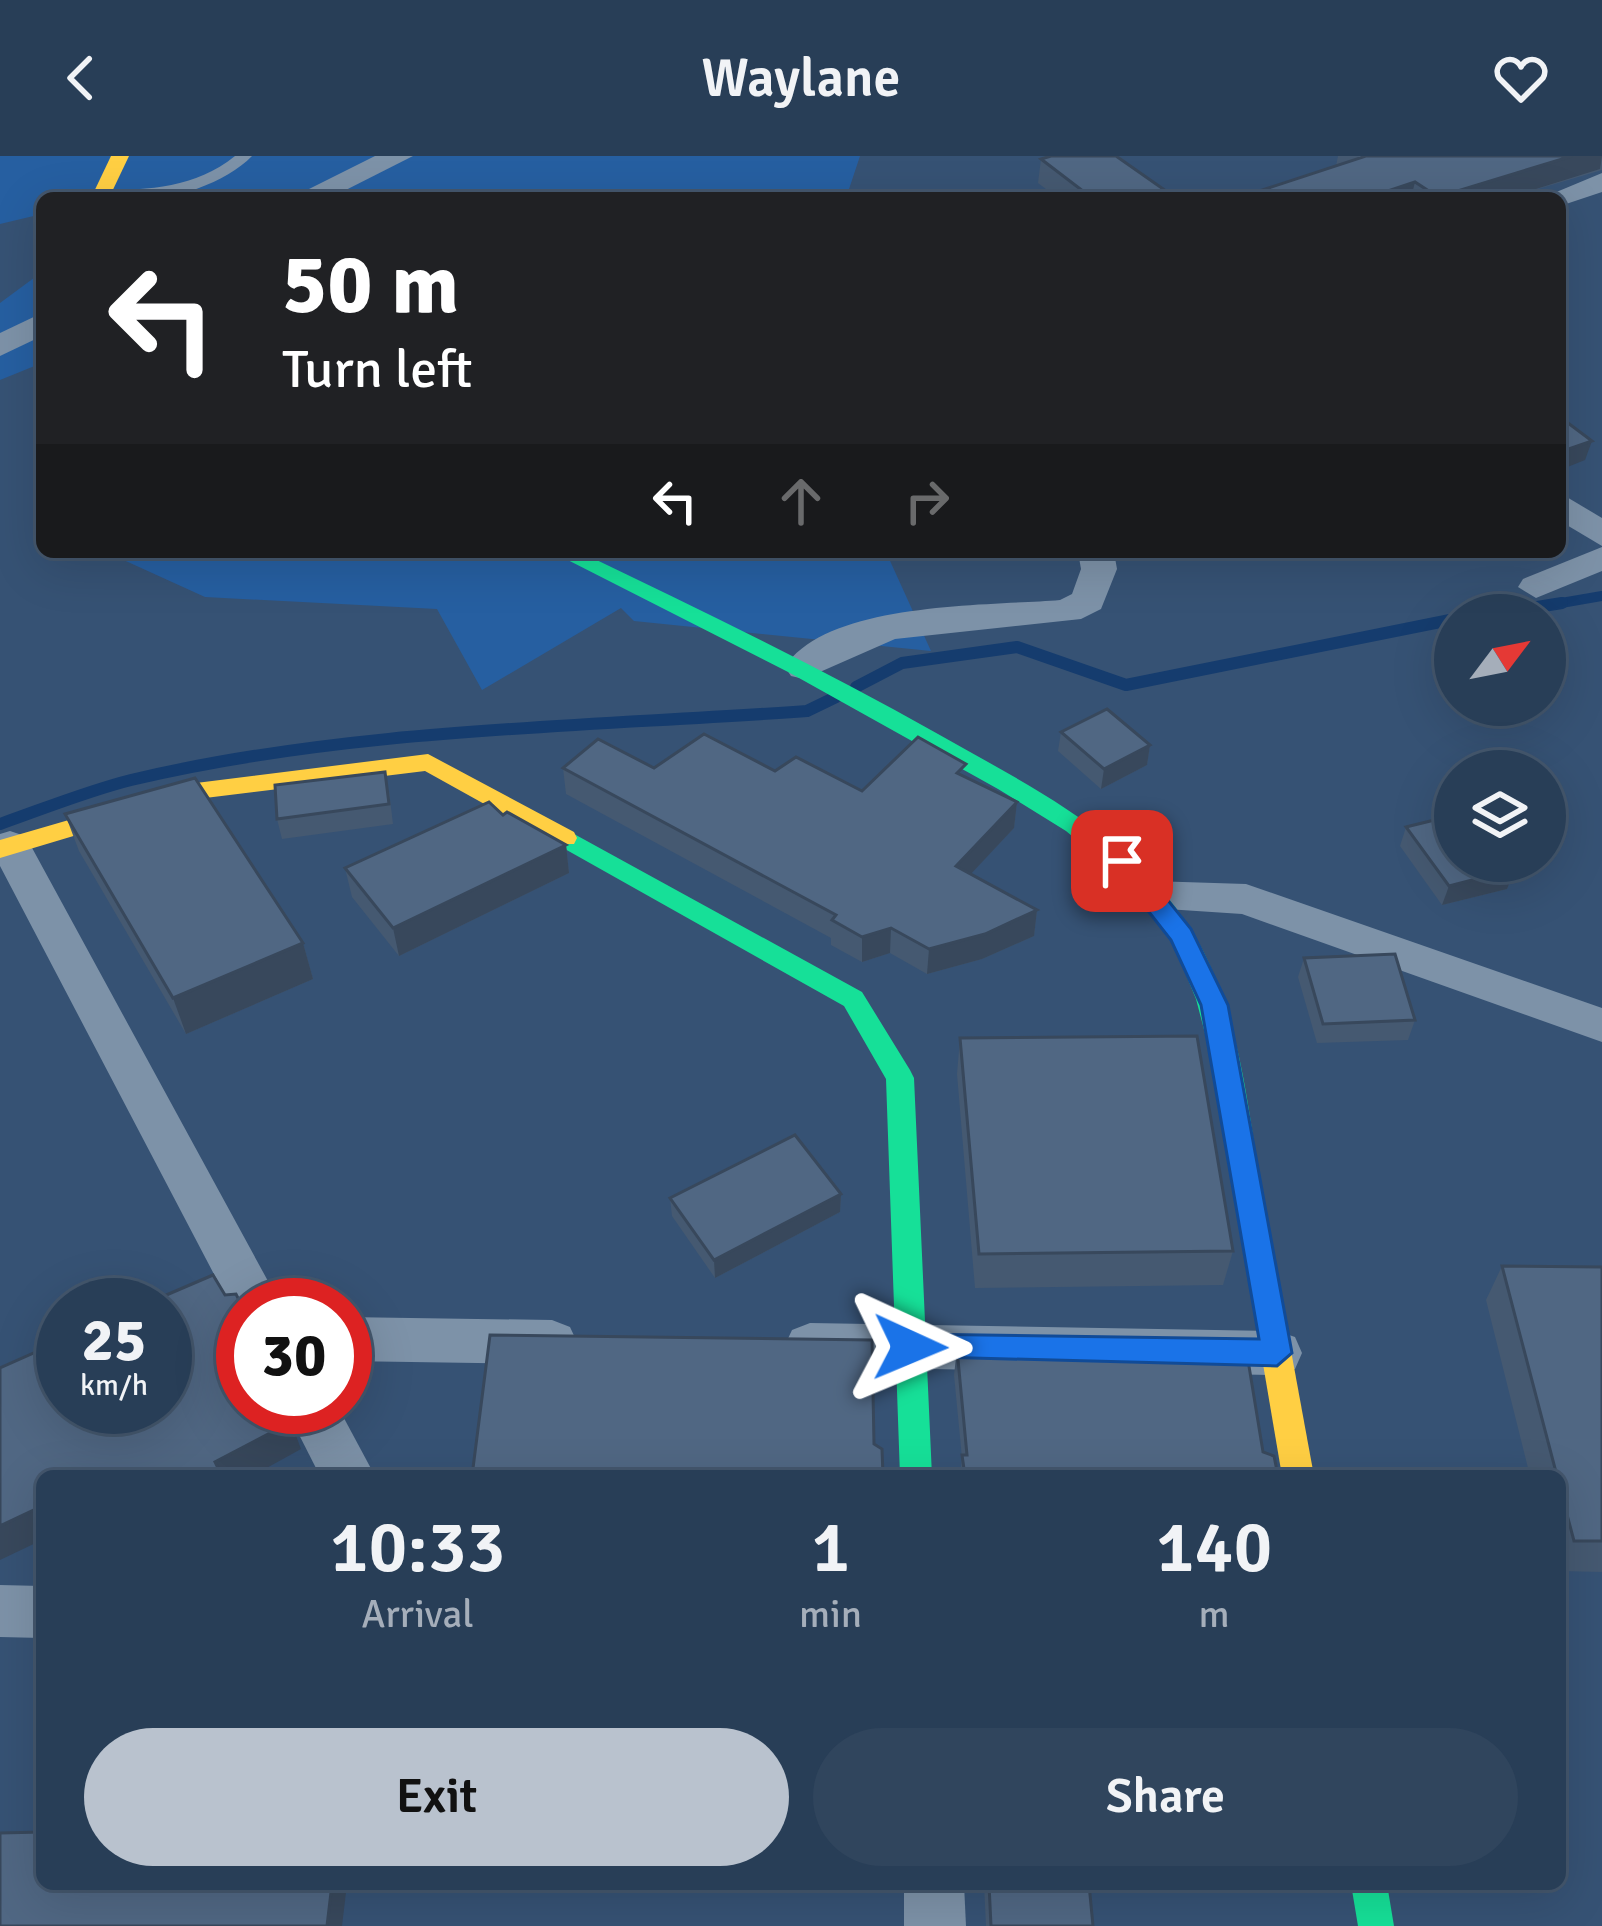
<!DOCTYPE html>
<style>
:root{--surface:#283e57;--page:#30455d;--text:#f1f3f6;--muted:#a5aeba;--line:#44576d;--accent:#b9c2ce}
body{margin:0;font-family:Signika,sans-serif;background:var(--page);color:var(--text);height:100vh;display:flex;flex-direction:column;font-size:45px;white-space:nowrap}
*{box-sizing:border-box;margin:0}
p{font-size:39px;color:var(--muted)}
.icon{flex:none;width:66px;height:66px;fill:none;stroke:currentColor;stroke-width:2;stroke-linecap:round;stroke-linejoin:round}
.map{position:relative;flex:1;overflow:hidden}
.side{position:absolute;left:36px;top:1314px;width:1530px;height:420px;display:flex;flex-direction:column;background:var(--surface);border-radius:18px;box-shadow:0 12px 48px #0002,0 0 0 3px var(--line)}
.side>*{flex:none}
.banner{position:absolute;left:36px;top:36px;width:1530px;height:366px;border-radius:18px;box-shadow:0 12px 48px #0002,0 0 0 3px var(--line);background:#202124;color:#fff;overflow:hidden}
.needle{width:78px;rotate:58deg}
.tools{position:absolute;left:1434px;top:438px;display:grid;gap:24px}
.tools a{display:grid;place-items:center;width:132px;height:132px;border-radius:50%;background:var(--surface);box-shadow:0 12px 48px #0002,0 0 0 3px var(--line);font-size:60px}
.speed{position:absolute;left:36px;top:1122px;display:flex;gap:24px;font-size:60px;font-weight:700;text-align:center}
.speed>*{display:grid;place-content:center;width:156px;height:156px;border-radius:50%;background:var(--surface);box-shadow:0 12px 48px #0002,0 0 0 3px var(--line);line-height:1}
.speed small{font-size:30px;font-weight:400}
.speed .limit{border:18px solid #d22;background:#fff;color:#111}
.pin{position:absolute;display:grid;place-items:center;width:102px;height:102px;color:#fff;margin:-51px;border-radius:24px;box-shadow:0 6px 18px #0006}
.me{position:absolute;width:132px;margin:-66px;rotate:91deg;stroke-linejoin:round;filter:drop-shadow(0 0 9px #0008)}
.turn{display:flex;align-items:center;gap:42px;height:252px;padding:0 48px;font-size:54px}
.turn .icon{width:156px;height:156px;stroke-width:2.5}
.turn b{display:block;font-size:84px;line-height:102px}
.lanes{display:flex;align-items:center;height:114px;padding:0 48px;background:#0003;justify-content:center;gap:60px;direction:ltr}
.lanes .off{opacity:.35}
.eta{display:flex;justify-content:space-evenly;align-items:center;height:204px;text-align:center}
.eta b{font-size:72px;font-weight:600;line-height:84px}
.cta{display:flex;gap:24px;margin-top:auto;padding:24px 48px}
.cta a{flex:1;height:138px;border-radius:72px;background:var(--accent);color:#111;font-size:48px;font-weight:600;line-height:138px;text-align:center}
.cta a+a{background:var(--page);color:var(--text)}
header{display:flex;justify-content:space-between;align-items:center;height:156px;padding:0 48px;background:var(--surface);font-size:54px;font-weight:600}
.map>svg:first-child{display:block}
</style>
<header><svg class="icon" aria-label="back" viewBox="0 0 24 24"><path d="M15 5l-7 7 7 7"/></svg>Waylane<svg class="icon" aria-label="heart" viewBox="0 0 24 24"><path d="M12 20l-8-8c-3-5 5-10 8-4 3-6 11-1 8 4z"/></svg></header>
<div class="map">
<svg width="1602" height="1770" viewBox="0 0 1602 1770">
<rect width="100%" height="100%" fill="#365274"/>
<g fill="#265fa1">
<path d="M0,0h860l-14,42h-804v16l-42,10z"/>
<path d="M42,116v91l-42,17v-77z"/>
<path d="M106,396h780l45,99 -297,-30 -13,-13 -139,82 -45,-81 -232,-12z"/>
</g>
<g fill="none" stroke-linecap="round" stroke-linejoin="round">
<path stroke="#153c6e" stroke-width="10" d="M1544,450l58,-10"/>
<g stroke="#153c6e" stroke-width="12">
<path d="M1487,459l75,-12"/>
<path d="M856,531l46,-24 115,-16 109,38 329,-66"/>
<path d="M0,668c43,-15 87,-33 131,-44 219,-52 452,-53 676,-69l29,-14"/>
</g>
<path fill="#7d92a8" fill-rule="evenodd" d="M235,0h17c-34,35 -115,56 -159,39l8,-5c49,0 94,-2 134,-34z"/>
<g fill="#7d92a8" fill-rule="evenodd">
<path d="M375,0h38l-83,42h-39z"/>
<path d="M1602,17v19l-42,14v-8h-18z"/>
<path d="M42,157v23l-42,20v-23z"/>
<path d="M1560,337l42,25v28l-42,-25z"/>
<path d="M1602,391v24l-66,27 -18,-11 5,-8z"/>
<path d="M1078,396h36l3,17 -16,40 -20,10 -186,20 -91,40 -13,-3 -6,-9c42,-66 206,-61 275,-67l12,-6 9,-25z"/>
<path d="M10,675l15,5 6,10 250,459h-38v17l-5,-2 -238,-454v-32z"/>
<path d="M1151,725l95,3 356,124v34l-360,-128 -106,-7 -6,-11 6,-11z"/>
<path d="M345,1161l207,3 18,7 7,15 -7,15 -18,7 -207,-3z"/>
<path d="M810,1167l467,8 18,6 7,16 -7,16 -18,6 -467,-8 -18,-7 -7,-15 7,-15z"/>
<path d="M285,1251h53l37,69h-55z"/>
<path d="M0,1429l42,1v52l-42,-1z"/>
<path d="M904,1728h60l2,42h-62z"/>
</g>
<g fill="#16e098" fill-rule="evenodd">
<path d="M552,396h28c121,58 241,116 358,182 95,54 196,102 255,199 46,76 54,169 68,254l-4,8 -10,4 -10,-4 -4,-8 -21,-127 -16,-61 -23,-56 -46,-61 -61,-51 -68,-42 -208,-116z"/>
<path d="M565,673l297,163 48,78 4,8 18,398h-32l-14,-397 -42,-73 -288,-162 -3,-6z"/>
<path d="M1351,1728h36l7,42h-36z"/>
</g>
<g fill="#ffcf43" fill-rule="evenodd">
<path d="M111,0h18l-20,42h-18z"/>
<path d="M428,598l146,78 3,6 -3,6h-18l-131,-73 -228,28 -197,59v-18l196,-57z"/>
<path d="M1247,1019l10,4 4,8 53,289h-32l-49,-289 4,-8z"/>
</g>
</g>
<g fill="#455971">
<path d="M1338,0h264v14l-95,28h-269l98,-32z"/>
<path d="M1041,3l135,39h-118l-20,-15z"/>
<path d="M1061,576l89,13 -3,20 -46,24 -43,-38z"/>
<path d="M563,612l212,3 87,20 103,-14 52,25 -3,26 -44,46 67,36 -3,26 -52,23 -55,15 -37,-21 -28,9 -31,-17v-7l-265,-144z"/>
<path d="M389,635l4,33 -111,15 -5,-20z"/>
<path d="M65,658l238,129 10,36 -127,55 -107,-183z"/>
<path d="M503,659l63,30 3,28 -170,83 -47,-59 -7,-29z"/>
<path d="M1406,671l109,42 -8,20 -65,16 -42,-59z"/>
<path d="M1304,802l111,62 -7,20 -91,3 -19,-66z"/>
<path d="M960,882l273,213 -10,34 -248,3 -18,-214z"/>
<path d="M841,1038l-1,18 -125,66 -43,-62 -2,-18z"/>
<path d="M1502,1110l100,1v305l-42,-1v-95h-30l-44,-176z"/>
<path d="M957,1193l306,103 15,24h-318l2,-18 -8,-83z"/>
<path d="M984,1728h106l3,42h-107z"/>
</g>
<g fill="#38485c">
<path d="M1572,0h30l-2,13 -93,29h-69z"/>
<path d="M1415,26l-4,16h-44z"/>
<path d="M1592,285l-7,19 -25,10v-18z"/>
<path d="M1150,589l-3,20 -46,24 3,-20z"/>
<path d="M1017,646l-3,26 -60,64 2,-26z"/>
<path d="M566,689l3,28 -170,83 -6,-28z"/>
<path d="M1515,713l-8,20 -65,16 7,-19z"/>
<path d="M1037,754l-3,26 -52,23 -55,15 2,-25z"/>
<path d="M891,772l-1,25 -28,9v-25z"/>
<path d="M303,787l10,36 -127,55 -13,-36z"/>
<path d="M841,1038l-1,18 -125,66 -1,-18z"/>
<path d="M291,1266l10,27 -49,27h-31l-6,-14z"/>
<path d="M42,1350v34l-42,20v-34z"/>
<path d="M332,1728h15l-5,42h-15z"/>
</g>
<g fill="#506783" stroke="#38485c" stroke-width="3">
<path d="M1051,0h65l60,42h-84l-51,-39z"/>
<path d="M1361,0h211l-134,41 -23,-15 -48,16h-129l125,-41z"/>
<path d="M1560,261l32,24 -32,11z"/>
<path d="M1107,553l43,36 -46,24 -43,-37z"/>
<path d="M704,578l71,37 21,-14 66,34 56,-54 48,27 -9,9 60,29 -61,64 81,44 -52,24 -56,15 -38,-21 -29,9 -30,-17 4,-5 -273,-147 35,-29 56,29z"/>
<path d="M385,616l4,32 -112,15 -2,-34z"/>
<path d="M195,622l108,165 -130,55 -108,-184z"/>
<path d="M489,646l14,13 4,-3 59,33 -173,83 -48,-60z"/>
<path d="M1455,659v46h54l6,8 -66,17 -43,-59z"/>
<path d="M1395,798l20,66 -92,4 -19,-66z"/>
<path d="M1197,880l36,215 -254,3 -19,-216z"/>
<path d="M795,979l46,59 -127,66 -44,-62z"/>
<path d="M1502,1110l100,1v274h-28l-14,-53v-12h-3z"/>
<path d="M213,1119l12,20 11,-1 7,14v99h40l8,15 -76,40 7,14h-180v30l-42,20v-158l63,-28v67h102v-102h-22z"/>
<path d="M490,1179l382,5 2,104 8,5 1,27h-411z"/>
<path d="M957,1193l290,5 16,98 11,4 4,20h-313l-3,-21h5z"/>
<path d="M42,1676v52h290l-5,42h-327v-93z"/>
<path d="M989,1728h100l4,42h-102z"/>
</g>
<path fill="#1a73e8" stroke="#114b97" stroke-width="3" d="M1122,696l9,2 60,75 37,76 64,348 -15,13 -377,-10 -5,-9 5,-9 10,-4 349,5 -58,-334 -30,-65 -62,-79z"/>
</svg>
<div class="tools">
<a><svg class="needle" viewBox="-14 -14 28 28"><path d="M0-13l5 13h-10z" fill="#e53935"/><path d="M0 13l5-13h-10z" fill="#a5aeba"/></svg></a>
<a><svg class="icon" aria-label="layers" viewBox="0 0 24 24"><path d="M12 4l9 5-9 5-9-5zM3 14l9 5 9-5"/></svg></a>
</div>
<div class="speed"><div>25<small>km/h</small></div><div class="limit">30</div></div>
<div class="pin" style="left:1122px;top:705px;background:#d93025"><svg class="icon" aria-label="arrive" viewBox="0 0 24 24"><path d="M6 21V4h12l-3 4 3 4H6"/></svg></div>
<svg class="me" style="left:910px;top:1191px" viewBox="-20 -20 40 40"><path d="M0-17L14 15 0 8-14 15z" fill="#1a73e8" stroke="#fff" stroke-width="4"/></svg>
<div class="banner">
<div class="turn"><svg class="icon" aria-label="left" viewBox="0 0 24 24"><path d="M17 20v-9H6M10 6l-5 5 5 5"/></svg><div><b>50 m</b>Turn left</div></div>
<div class="lanes"><svg class="icon" aria-label="left" viewBox="0 0 24 24"><path d="M17 20v-9H6M10 6l-5 5 5 5"/></svg><svg class="icon off" aria-label="ahead" viewBox="0 0 24 24"><path d="M12 20V5M6 11l6-6 6 6"/></svg><svg class="icon off" aria-label="right" viewBox="0 0 24 24"><path d="M7 20v-9h11M14 6l5 5-5 5"/></svg></div>
</div>
<section class="side">
<div class="eta">
<div><b>10:33</b><p>Arrival</p></div>
<div><b>1</b><p>min</p></div>
<div><b>140</b><p>m</p></div>
</div>
<div class="cta"><a>Exit</a><a>Share</a></div>
</section>
</div>
